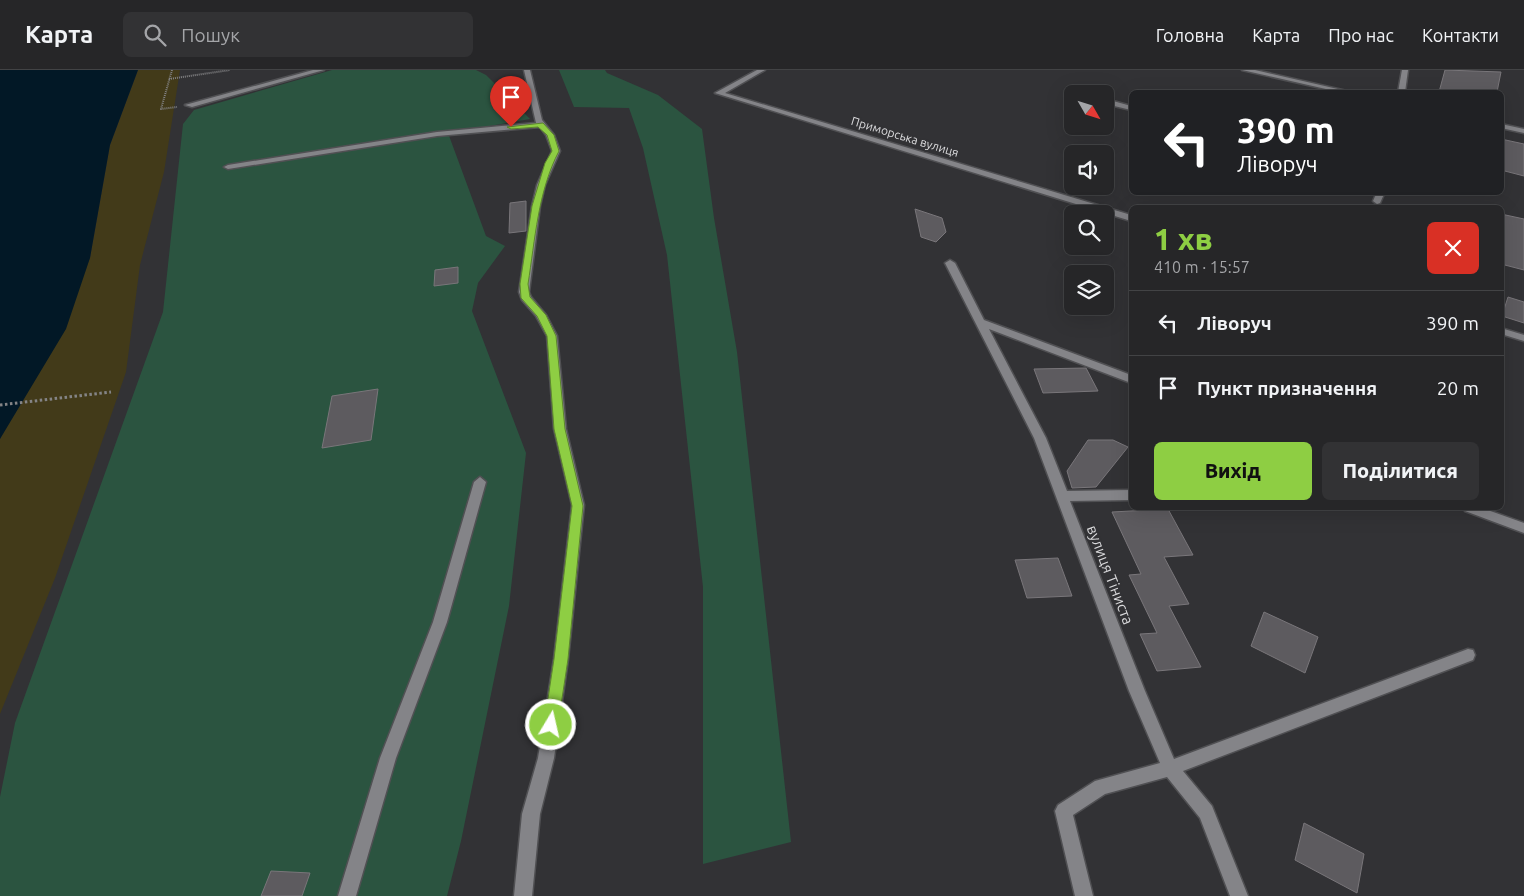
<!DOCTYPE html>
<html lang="uk">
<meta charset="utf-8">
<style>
:root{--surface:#262628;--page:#323234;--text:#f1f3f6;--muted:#a4a5a8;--line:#424345;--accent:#8ece43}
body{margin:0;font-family:Ubuntu,sans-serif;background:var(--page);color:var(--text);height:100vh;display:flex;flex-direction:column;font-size:19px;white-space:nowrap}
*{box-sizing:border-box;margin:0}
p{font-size:16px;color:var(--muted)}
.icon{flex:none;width:28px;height:28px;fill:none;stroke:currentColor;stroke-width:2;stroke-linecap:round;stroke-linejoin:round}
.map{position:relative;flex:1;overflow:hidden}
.panel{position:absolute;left:1129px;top:135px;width:375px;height:305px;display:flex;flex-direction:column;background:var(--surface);border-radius:8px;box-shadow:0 5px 20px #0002,0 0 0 1px var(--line)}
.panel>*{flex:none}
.guide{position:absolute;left:1129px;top:20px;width:375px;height:105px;border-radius:8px;box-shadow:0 5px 20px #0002,0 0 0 1px var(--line);background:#202124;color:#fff;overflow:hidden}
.needle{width:32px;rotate:129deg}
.tools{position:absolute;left:1064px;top:15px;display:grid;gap:10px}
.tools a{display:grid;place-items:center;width:50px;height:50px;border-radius:8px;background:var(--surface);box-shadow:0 5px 20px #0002,0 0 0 1px var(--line);font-size:25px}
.pin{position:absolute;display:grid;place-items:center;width:42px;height:42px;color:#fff;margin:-51px -21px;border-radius:50% 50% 50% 0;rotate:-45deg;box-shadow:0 0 5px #0007}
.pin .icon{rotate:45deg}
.me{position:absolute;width:55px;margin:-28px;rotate:9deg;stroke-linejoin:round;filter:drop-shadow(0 0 4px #0008)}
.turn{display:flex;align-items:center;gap:18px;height:105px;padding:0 25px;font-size:22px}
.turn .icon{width:65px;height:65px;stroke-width:2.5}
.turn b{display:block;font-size:35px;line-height:42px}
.round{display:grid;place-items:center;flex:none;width:52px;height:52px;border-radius:8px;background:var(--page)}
.overview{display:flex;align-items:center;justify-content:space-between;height:85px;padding:0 25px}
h1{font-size:30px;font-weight:800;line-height:38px;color:var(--accent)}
.action{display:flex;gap:10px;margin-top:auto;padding:10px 25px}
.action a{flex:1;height:58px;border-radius:8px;background:var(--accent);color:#111;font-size:20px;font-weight:800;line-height:58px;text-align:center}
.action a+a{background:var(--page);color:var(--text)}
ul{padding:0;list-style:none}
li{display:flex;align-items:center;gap:15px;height:65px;padding:0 25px;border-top:1px solid var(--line)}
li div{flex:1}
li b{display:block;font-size:19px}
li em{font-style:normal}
header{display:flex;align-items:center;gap:30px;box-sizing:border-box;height:70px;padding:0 25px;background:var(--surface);border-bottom:1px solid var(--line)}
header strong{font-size:24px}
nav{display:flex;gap:28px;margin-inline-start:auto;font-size:18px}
.search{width:350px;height:45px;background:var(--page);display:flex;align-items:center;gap:12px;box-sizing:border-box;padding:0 18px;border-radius:8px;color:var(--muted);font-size:19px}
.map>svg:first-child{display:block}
</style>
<header>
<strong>Карта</strong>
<div class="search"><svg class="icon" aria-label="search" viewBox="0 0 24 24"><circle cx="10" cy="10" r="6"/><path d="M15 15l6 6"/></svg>Пошук</div>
<nav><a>Головна</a><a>Карта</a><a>Про нас</a><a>Контакти</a></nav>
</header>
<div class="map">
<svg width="1524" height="826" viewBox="0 0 1524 826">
<rect width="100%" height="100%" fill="#323235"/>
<g fill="#2b5440">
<path d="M332,0h144l10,5 44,44 -82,14 38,103 19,10 -27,37 -6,28 54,142 -17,153 -48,235 -14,55h-447v-99l15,-74 148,-411 20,-188 11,-14z"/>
<path d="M559,0h46l2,3 51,22 44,34 12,89 23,134 54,490 -88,22v-277l-36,-332 -24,-107 -14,-40 -55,-1z"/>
</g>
<path fill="#423a19" d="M138,0h42l-16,102 -24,93 -14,107 -71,206 -55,136v-275l90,-181 20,-113z"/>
<path fill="#021826" d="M0,0h138l-28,75 -20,113 -24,71 -66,110z"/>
<g fill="#5d5b5f" stroke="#79767a">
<path d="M1445,0l56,2 -4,20h-58z"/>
<path d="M1501,69l23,5v32l-23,-6z"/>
<path d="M526,131v30l-17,2 1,-30z"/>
<path d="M915,139l27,9 4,14 -10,10 -15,-5z"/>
<path d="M1501,144l23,5v51l-23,-6z"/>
<path d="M458,197v16l-24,3 1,-16z"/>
<path d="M1508,227l16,5v21l-22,-7z"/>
<path d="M1086,298l12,23 -55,2 -9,-24z"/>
<path d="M378,319l-7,51 -49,8 10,-52z"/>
<path d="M1088,370h25l15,7 -32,40 -24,1 -5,-17z"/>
<path d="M1168,439l25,46 -29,2 25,47 -20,2 32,61 -44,4 -17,-37 17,-1 -28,-58 12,-1 -29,-62z"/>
<path d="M1058,488l14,38 -45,2 -12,-38z"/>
<path d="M1264,542l54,25 -13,36 -54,-27z"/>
<path d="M1304,753l60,31 -7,39 -62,-33z"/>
<path d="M271,801l39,2 -8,23h-41z"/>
</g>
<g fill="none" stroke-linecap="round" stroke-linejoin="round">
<defs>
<g id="minor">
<path d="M313,0h11l-132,37 -7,-2z"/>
<path d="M524,0h6l12,50 12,15 6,16 -15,34 -5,21 -11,86 2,5 15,18 11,21 9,93 18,76 -16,154 -14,99 -14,56 -8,82h-18l8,-82 16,-56 16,-99 18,-154 -18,-76 -7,-93 -11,-20 -14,-16 -3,-8 13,-86 5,-21 15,-34 -6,-16 -6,-8 -103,9 -209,33 -4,-2 4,-2 209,-33 99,-9z"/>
<path d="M757,0h8l-40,23 406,122v6l-416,-128z"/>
<path d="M1242,0h13l96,22h-12z"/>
<path d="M1402,0h6l-3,22h-7z"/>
<path d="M1113,31l18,5v4l-21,-5 -1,-2z"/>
<path d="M1501,54l23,5v4l-23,-5z"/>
<path d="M1377,122h8l-5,11 -3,1 -4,-3z"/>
<path d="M950,190l5,3 29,57 147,55v8l-142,-54 57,109 21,53 64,-1v10l-61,1 75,190 29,68 294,-110 5,1 2,5 -2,5 -290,111 29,35 36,90h-18l-30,-78 -33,-41 -62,17 -32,21 20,81h-18l-20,-85 3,-6 37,-24 65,-18 -31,-72 -95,-253 -89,-175z"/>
<path d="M1501,258l23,7v6l-23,-7z"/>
<path d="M480,407l6,5 -39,140 -51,136 -40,138h-18l42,-138 53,-136 41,-140z"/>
<path d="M1464,438h18l42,15v10l-59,-22z"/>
</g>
</defs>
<use href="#minor" stroke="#505053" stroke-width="3"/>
<g stroke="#848486" stroke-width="2" stroke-dasharray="1 1" stroke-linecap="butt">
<path d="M172,0l-11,39 16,-2"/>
<path d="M169,9l61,-9"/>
</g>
<path stroke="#848486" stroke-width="3" stroke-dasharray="2.5 2.5" stroke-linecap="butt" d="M0,335l111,-13"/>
<use href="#minor" fill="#848488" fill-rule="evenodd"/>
</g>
<path fill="#8ece43" stroke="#5c862c" d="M543,53l11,12 5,16c-21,40 -24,89 -31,133l2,13 16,18 10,21 9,93 18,77 -15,153 -10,66 -2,5 -5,2 -5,-2 -2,-5 10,-66 18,-153 -18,-77 -7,-93 -10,-20 -16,-18 -1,-14 12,-78 13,-43 7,-12 -5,-16 -9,-8 -27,2 -4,-2z"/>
<g text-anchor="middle" stroke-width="4" stroke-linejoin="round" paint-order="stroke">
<g font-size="12" fill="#dbdbdd" stroke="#323235">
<text transform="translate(905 67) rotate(17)" y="4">Приморська вулиця</text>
</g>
<g font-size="15" fill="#dbdbdd" stroke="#323235">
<text transform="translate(1110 505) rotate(69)" y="5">вулиця Тіниста</text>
</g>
</g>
</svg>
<div class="tools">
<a><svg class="needle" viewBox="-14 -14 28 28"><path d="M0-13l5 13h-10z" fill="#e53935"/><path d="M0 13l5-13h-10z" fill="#a4a5a8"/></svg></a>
<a><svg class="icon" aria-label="sound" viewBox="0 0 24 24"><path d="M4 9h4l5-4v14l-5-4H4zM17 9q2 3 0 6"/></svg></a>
<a><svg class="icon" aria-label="search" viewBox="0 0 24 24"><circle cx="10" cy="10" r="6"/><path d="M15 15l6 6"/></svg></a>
<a><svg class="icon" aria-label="layers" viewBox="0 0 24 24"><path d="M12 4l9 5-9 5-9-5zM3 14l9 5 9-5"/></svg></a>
</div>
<div class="pin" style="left:511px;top:57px;background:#d93025"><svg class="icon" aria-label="arrive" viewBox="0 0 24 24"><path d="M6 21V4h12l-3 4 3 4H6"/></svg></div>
<svg class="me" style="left:551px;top:655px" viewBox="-20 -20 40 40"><circle r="17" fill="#8ece43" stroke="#fff" stroke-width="3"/><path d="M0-11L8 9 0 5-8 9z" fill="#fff"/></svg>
<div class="guide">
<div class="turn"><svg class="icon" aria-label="left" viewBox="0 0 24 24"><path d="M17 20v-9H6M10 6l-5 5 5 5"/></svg><div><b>390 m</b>Ліворуч</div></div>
</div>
<section class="panel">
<div class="overview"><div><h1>1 хв</h1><p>410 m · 15:57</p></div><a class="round" style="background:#d93025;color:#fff"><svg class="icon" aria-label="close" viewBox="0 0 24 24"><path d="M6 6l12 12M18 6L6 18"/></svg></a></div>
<ul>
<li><svg class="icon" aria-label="left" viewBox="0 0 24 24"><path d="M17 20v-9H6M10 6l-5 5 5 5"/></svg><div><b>Ліворуч</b></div><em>390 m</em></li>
<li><svg class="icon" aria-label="arrive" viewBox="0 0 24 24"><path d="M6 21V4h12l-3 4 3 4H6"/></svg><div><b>Пункт призначення</b></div><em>20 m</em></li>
</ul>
<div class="action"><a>Вихід</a><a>Поділитися</a></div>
</section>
</div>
